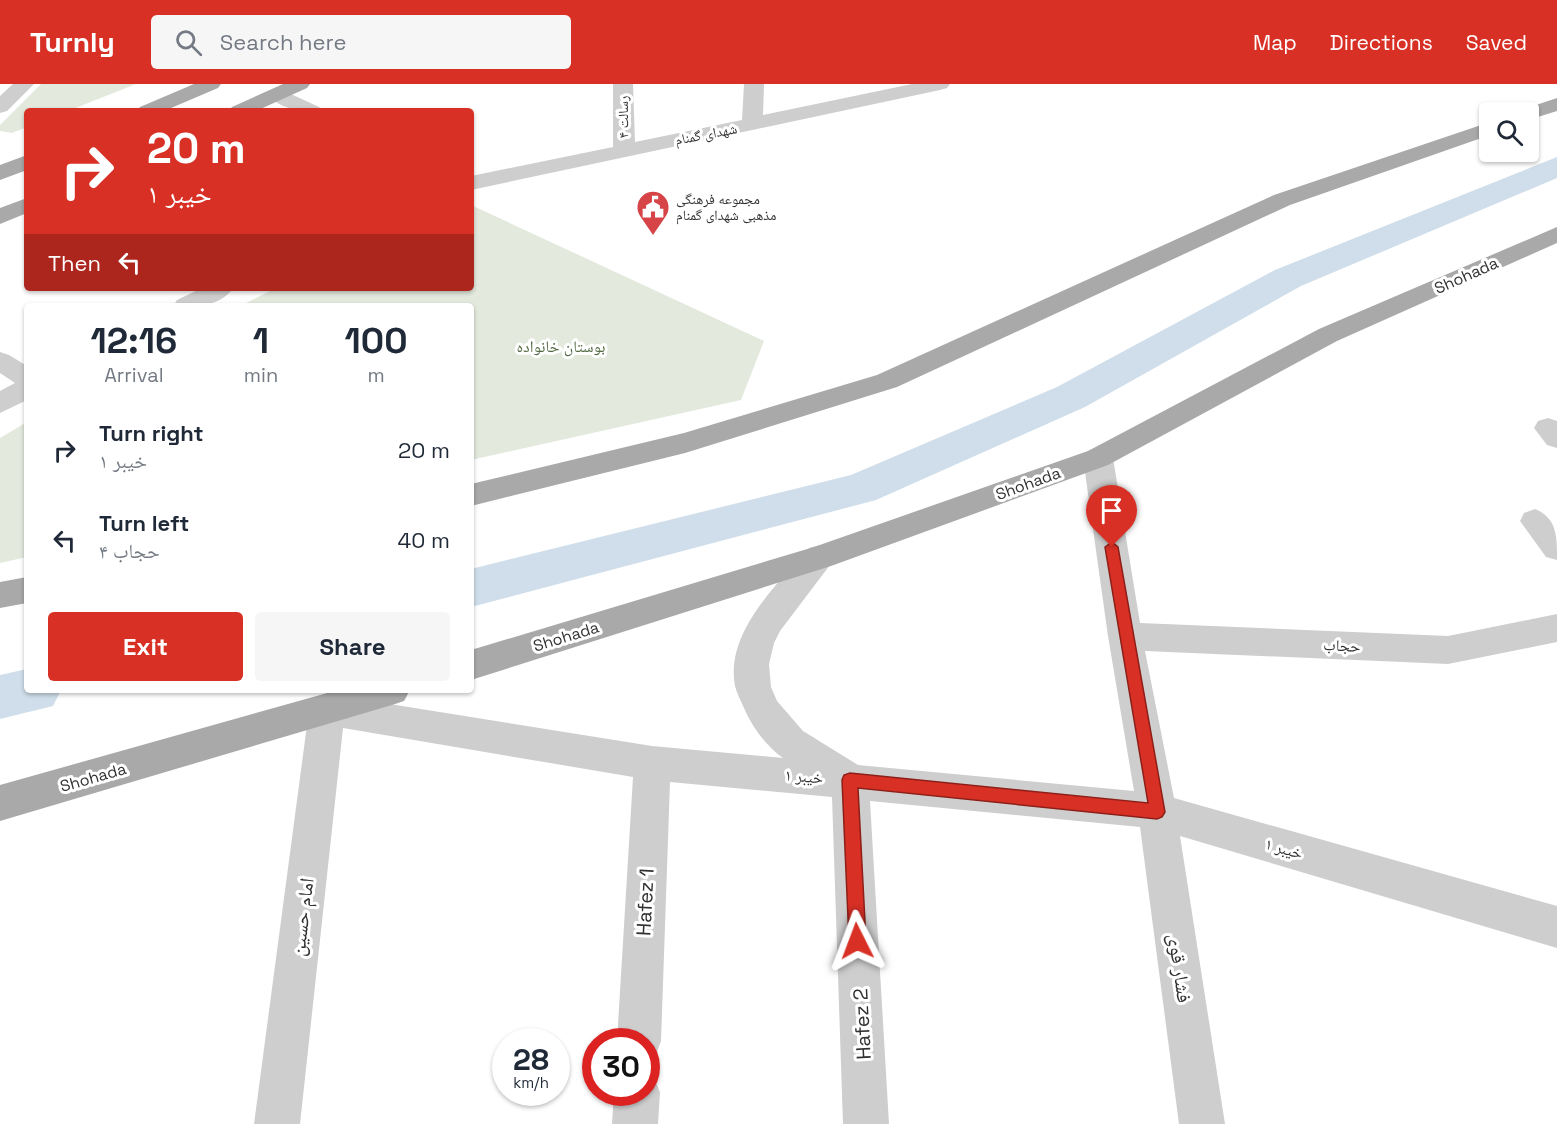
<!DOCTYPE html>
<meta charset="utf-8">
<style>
:root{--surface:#fff;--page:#f6f6f7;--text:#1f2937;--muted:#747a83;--accent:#d93025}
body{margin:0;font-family:"Space Grotesk","Noto Naskh Arabic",sans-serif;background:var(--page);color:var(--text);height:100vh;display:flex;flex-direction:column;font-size:22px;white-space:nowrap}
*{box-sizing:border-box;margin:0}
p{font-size:20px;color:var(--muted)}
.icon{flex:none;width:33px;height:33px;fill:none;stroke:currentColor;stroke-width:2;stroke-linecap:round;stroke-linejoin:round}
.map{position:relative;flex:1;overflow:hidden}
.details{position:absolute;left:24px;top:219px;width:450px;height:390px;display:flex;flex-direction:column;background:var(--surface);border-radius:6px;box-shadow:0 2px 4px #0004}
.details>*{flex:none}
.hud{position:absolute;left:24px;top:24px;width:450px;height:183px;border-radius:6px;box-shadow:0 2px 4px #0004;background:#d93025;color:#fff;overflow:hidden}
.tools{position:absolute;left:1479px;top:18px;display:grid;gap:12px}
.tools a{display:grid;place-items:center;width:60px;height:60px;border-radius:6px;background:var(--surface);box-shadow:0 2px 4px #0004;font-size:30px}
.speed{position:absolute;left:492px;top:944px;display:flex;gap:12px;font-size:30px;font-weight:700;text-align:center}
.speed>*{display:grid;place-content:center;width:78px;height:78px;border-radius:50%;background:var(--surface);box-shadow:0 2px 4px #0004;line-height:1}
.speed small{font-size:15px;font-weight:400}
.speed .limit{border:9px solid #d22;background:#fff;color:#111}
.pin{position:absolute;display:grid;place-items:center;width:51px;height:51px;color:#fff;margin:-62px -26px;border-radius:50% 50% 50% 0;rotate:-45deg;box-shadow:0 0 6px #0007}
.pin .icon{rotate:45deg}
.me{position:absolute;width:66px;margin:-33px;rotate:357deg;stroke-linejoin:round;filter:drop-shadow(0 0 4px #0008)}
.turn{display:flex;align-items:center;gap:21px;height:126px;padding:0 24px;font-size:27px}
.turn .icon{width:78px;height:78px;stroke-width:2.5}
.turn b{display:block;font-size:42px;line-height:51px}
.then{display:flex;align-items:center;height:57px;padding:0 24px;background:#0003;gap:12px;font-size:22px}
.eta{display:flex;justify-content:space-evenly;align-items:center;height:102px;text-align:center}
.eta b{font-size:36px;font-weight:700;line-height:42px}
.primary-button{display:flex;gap:12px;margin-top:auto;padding:12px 24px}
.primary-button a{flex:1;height:69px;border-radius:6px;background:var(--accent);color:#fff;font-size:24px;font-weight:700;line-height:69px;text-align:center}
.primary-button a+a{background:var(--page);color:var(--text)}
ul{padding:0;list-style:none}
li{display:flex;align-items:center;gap:18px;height:90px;padding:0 24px}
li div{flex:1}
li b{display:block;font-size:22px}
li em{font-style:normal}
header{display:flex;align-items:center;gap:36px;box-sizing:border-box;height:84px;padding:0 30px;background:var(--accent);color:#fff}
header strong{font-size:28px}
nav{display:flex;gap:33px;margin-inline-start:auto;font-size:21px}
.search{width:420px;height:54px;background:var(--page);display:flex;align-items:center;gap:15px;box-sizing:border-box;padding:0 21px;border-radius:6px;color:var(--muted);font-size:22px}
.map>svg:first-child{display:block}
</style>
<header>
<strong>Turnly</strong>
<div class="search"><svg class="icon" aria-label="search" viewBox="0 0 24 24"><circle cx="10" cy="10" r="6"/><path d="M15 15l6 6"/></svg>Search here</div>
<nav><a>Map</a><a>Directions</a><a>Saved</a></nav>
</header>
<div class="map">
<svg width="1557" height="1040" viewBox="0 0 1557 1040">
<rect width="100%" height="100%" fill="#fff"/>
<g fill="#e3e9dd">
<path d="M41,0h95l-68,27h-41v16l-15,6 -12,-2v-6z"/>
<path d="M471,121l293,136 -23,59 -270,60v-154h-231l36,-18h195z"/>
<path d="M27,338v135l-27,6v-125z"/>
</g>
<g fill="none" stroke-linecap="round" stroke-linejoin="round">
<g fill="#cfdeea" fill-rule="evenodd">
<path d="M1557,73v21l-256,108 -216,121 -209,93 -405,107v-38l380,-94 206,-88 218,-117z"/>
<path d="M27,585v21h34l-8,16 -53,13v-44z"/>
</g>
<g fill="#cecece" fill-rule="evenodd">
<path d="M13,0h21l-27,27 -7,2v-17z"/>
<path d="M613,0h20l2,58 107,-22 2,-36h20l-1,31 149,-31h38l-3,4 -7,2 -469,100v-14l142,-29z"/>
<path d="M278,4l41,19 3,4c-18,0 -42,0 -54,-17l3,-4z"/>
<path d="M202,204h31c-13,20 -39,18 -60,18l4,-6z"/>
<path d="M0,268l9,3 18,11v34l-27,13v-22l15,-8 -15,-10z"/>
<path d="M1548,334l9,3v27l-10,-3 -13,-17 4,-7z"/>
<path d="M1098,363l10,4 5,7 27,165 308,13 109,-22v28l-109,22 -303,-13 29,147 383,108v42l-377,-112 45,288h-46l-39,-297 -270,-26 19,323h-46l-11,-327 -162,-15 -9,259 -6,16 -9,3v-19h-29l16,-264 -290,-49 -43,396h-46l55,-414 5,-11 13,-5 325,52 131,12c-17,-12 -31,-31 -39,-50 -3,-7 -7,-14 -9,-22 -10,-53 42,-102 74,-138l11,-3 11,3 5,9 -56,74 -6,12 -5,21 2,23 6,14 26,30 55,34 276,26 -26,-155 -25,-178 5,-7z"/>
<path d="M1535,425c22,9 22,27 22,51l-11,-3 -26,-36 4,-8z"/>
<path d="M646,989l7,3 7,16 -2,32h-46l2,-32h32z"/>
</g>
<g fill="#a9a9a9" fill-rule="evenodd">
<path d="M194,0h27l-3,4 -54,23h-27l3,-4z"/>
<path d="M283,0h27l-3,4 -51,23h-27l3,-4z"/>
<path d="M1557,14v13l-29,9v-8h-9l2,-2z"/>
<path d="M1490,38v13l-200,70 -393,182 -212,66 -214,53v-22l213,-51 193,-58 397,-180z"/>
<path d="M27,71v15l-27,10v-15z"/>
<path d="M27,114v15l-27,11v-16z"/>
<path d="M1557,143v16l-220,98 -229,124 -277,101 -360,114v-30l343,-103 274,-96 231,-122z"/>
<path d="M27,493v26l-27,5v-26z"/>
<path d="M338,606h72l-6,11 -12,4 -392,116v-36z"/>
</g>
</g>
<path fill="#d93025" stroke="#8d1f18" stroke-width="1.5" d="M1112,458l6,5 47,265 -3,5 -5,2 -299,-31 8,153 -3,6 -6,2 -6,-2 -2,-6 -7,-161 2,-5 6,-2 298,30 -43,-256z"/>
<defs>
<symbol id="civic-pin" viewBox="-11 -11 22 30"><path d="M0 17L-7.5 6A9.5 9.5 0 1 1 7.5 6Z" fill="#d64448" stroke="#fff"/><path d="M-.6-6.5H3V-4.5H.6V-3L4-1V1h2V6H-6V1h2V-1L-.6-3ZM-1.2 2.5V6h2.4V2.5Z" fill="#fff"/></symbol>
</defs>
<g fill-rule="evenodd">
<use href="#civic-pin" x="634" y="104" width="38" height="52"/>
</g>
<g text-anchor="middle" stroke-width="6" stroke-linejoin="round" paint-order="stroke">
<g font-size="14" fill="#313131" stroke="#fff">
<text transform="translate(623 33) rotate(-91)" y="5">رسالت ۴</text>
<text transform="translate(706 50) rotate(-11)" y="5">شهدای گمنام</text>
</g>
<g font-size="14" fill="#313131" stroke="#fff" text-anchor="start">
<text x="676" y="120">مجموعه فرهنگی<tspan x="676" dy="16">مذهبی شهدای گمنام</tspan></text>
</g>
<g font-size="16" fill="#313131" stroke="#fff">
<text transform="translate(1466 191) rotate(-24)" y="6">Shohada</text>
<text transform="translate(1028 399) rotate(-20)" y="6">Shohada</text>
<text transform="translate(566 552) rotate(-17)" y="6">Shohada</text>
<text transform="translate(1342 561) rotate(3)" y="6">حجاب</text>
<text transform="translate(804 692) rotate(5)" y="6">خیبر ۱</text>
<text transform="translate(93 693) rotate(-16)" y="6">Shohada</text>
<text transform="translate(1284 764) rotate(16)" y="6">خیبر ۱</text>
</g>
<g font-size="16" fill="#526941" stroke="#fff">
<text x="561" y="268">بوستان خانواده</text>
</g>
<g font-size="20" fill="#313131" stroke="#fff">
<text transform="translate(645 818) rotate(-87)" y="7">Hafez 1</text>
<text transform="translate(302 833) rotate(-83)" y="7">امام حسین</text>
<text transform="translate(1180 884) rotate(82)" y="7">فشار قوی</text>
<text transform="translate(862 940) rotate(-93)" y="7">Hafez 2</text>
</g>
</g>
</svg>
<div class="tools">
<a><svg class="icon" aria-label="search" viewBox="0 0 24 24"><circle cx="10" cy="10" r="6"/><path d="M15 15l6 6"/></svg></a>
</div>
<div class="speed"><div>28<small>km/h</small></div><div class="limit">30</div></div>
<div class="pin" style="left:1112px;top:463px;background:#d93025"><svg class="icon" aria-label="arrive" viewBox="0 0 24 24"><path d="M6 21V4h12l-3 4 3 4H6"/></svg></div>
<svg class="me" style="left:857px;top:857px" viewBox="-20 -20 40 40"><path d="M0-17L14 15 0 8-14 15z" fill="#d93025" stroke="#fff" stroke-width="4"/></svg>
<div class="hud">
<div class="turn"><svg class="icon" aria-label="right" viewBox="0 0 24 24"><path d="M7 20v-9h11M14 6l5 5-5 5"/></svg><div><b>20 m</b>خیبر ۱</div></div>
<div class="then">Then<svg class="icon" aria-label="left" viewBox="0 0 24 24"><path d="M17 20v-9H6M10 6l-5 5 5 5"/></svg></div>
</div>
<section class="details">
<div class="eta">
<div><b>12:16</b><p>Arrival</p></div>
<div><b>1</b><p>min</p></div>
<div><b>100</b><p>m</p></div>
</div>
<ul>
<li><svg class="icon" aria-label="right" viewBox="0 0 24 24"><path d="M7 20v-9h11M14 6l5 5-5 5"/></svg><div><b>Turn right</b><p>خیبر ۱</p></div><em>20 m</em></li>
<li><svg class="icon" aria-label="left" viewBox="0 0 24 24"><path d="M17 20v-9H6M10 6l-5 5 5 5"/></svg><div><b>Turn left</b><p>حجاب ۴</p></div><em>40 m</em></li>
</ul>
<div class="primary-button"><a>Exit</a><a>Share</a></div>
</section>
</div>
